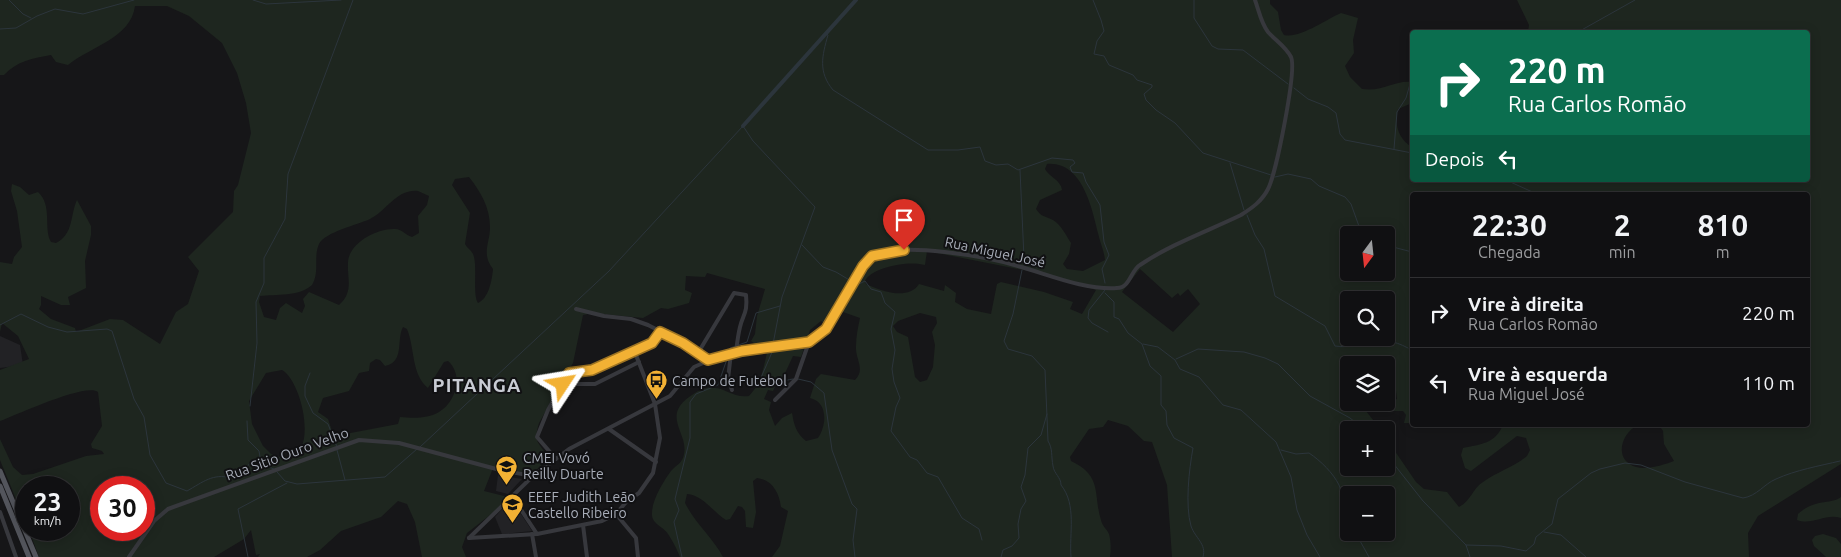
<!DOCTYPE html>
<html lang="pt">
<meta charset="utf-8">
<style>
:root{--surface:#101012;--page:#19191b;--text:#f1f3f6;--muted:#9c9d9f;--line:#303032}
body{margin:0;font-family:Ubuntu,sans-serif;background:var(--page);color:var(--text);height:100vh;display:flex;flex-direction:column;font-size:19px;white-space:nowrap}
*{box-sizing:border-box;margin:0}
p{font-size:16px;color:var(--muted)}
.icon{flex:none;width:28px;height:28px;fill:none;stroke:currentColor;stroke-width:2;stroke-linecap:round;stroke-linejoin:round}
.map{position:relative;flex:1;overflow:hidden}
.drawer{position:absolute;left:1410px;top:192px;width:400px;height:235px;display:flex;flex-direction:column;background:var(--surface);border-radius:5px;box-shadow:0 2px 12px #0003,0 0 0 1px var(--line)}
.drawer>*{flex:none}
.hud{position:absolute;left:1410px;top:30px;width:400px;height:152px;border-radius:5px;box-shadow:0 2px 12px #0003,0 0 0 1px var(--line);background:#0b6e4f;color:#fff;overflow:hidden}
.needle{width:32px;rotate:195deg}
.controls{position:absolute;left:1340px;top:226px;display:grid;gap:10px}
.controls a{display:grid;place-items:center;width:55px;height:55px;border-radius:5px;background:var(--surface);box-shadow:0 2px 12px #0003,0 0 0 1px var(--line);font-size:25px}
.speed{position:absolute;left:15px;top:476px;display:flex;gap:10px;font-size:25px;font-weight:700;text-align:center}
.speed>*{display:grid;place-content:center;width:65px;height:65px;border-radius:50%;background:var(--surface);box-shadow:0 2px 12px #0003,0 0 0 1px var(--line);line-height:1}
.speed small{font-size:12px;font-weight:400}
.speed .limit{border:8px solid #d22;background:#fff;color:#111}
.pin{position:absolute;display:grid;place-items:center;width:42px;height:42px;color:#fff;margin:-51px -21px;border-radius:50% 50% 50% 0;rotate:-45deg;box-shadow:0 0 5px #0007}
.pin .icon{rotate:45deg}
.me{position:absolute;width:55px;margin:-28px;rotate:57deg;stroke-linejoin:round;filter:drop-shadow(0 0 4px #0008)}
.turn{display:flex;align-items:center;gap:18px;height:105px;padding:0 15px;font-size:22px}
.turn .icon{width:65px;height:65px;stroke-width:2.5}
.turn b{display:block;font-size:35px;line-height:42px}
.then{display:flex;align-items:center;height:48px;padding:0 15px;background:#0003;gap:10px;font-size:19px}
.eta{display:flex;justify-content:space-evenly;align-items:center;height:85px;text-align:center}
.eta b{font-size:30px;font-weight:600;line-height:35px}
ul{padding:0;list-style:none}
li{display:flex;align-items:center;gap:15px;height:70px;padding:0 15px;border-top:1px solid var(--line)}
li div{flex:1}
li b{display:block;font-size:19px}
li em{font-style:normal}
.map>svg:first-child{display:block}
</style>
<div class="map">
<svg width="1841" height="557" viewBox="0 0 1841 557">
<rect width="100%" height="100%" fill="#161618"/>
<g fill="#222225">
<path d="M0,336l20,9 3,20 -23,3z"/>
<path d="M498,475l24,4 -14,15 -12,-3z"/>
<path d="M511,499l21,32 -30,3 -7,-17z"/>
</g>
<g fill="#1e261f" fill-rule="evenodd">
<path d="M0,0h1270v4l8,8 3,18 3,5c15,4 43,-16 57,-22l17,5 -5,22 1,13 -9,13 5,11 12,12c22,3 32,-9 50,-7v21l-14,6c-4,15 0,30 14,38v33h396v-148h-280l1,-7 -12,-25h324v464l-83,52 -10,17 1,24h-577l-5,-72 -15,-43 -8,-1 -16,-15 -20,-6 -5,7 -14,2 -19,28 1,4c32,15 22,34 30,59 1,6 6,9 8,14 2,7 2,16 1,23h-338l8,-11 8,-35 -7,-4c-2,-15 -9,-27 -24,-29l-4,3 3,31 -3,16 -7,-1 -1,-16 -3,-4 -4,-1 -8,13 -4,1c-13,-8 -23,-25 -39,-26l-2,9c10,20 28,35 38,54h-43c-3,-8 -8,-17 -12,-23 -5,-8 -17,-10 -16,-21 0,-13 11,-31 19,-42 5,-6 12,-8 13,-17 5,-22 -26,-39 11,-61 24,-15 33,6 54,3 13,-13 15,-31 19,-48l-13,-4 -4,-3 4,-7 2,-18 8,-27 -58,-16 -2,4 -19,-1 -1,14 7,3 -3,10 -21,6 -7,-1 -18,10 -50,-5 -10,2 -10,48 -34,60c-7,22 2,19 9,36l-13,12 -6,2 -36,-5 -9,23 28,7 -45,35 -5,14 4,10h-44l-7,-35 -8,-18 -9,-3 -17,16 -40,14 -21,19 -13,7h-49l2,-3 -4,1 -5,-25 -7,9 -30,18h-175l-10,-27h40v-42h-43v36l-26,-64v-21l13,28 9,8 11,-1 53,-18 18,-2 -2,-3 -10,-3 -1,-4 11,-18 -4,-34c-11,-10 -82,23 -98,29v-51l29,-11 -11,-23 -16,-13 -2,9v-70l12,2 2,-7 8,-10 -5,-36 -6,-20 1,-7 8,3 9,8 9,-3c15,14 5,36 13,50l5,1c18,-9 14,-28 21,-43l14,26v9l-6,26 1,27 -18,9 2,8h-9l-20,-9v9l-2,4 12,10 24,9 1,4 34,-13 13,1 37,24 16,-32 12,-8 11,-33 -11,-14 45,-45 1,-21 4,-6 13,-52 -5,-30 -9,-30 -15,-30 -33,-27 -22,-10h-32c-4,32 -45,41 -67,59l-12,-3 -5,-7c-18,3 -34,6 -47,20h-4zM1047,164c35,-3 45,44 51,69 2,10 6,17 7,27l-22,11 -16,-2 -4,-5 6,-10 2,-11c-5,-8 -10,-18 -18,-23 -8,-4 -12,-3 -17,-11l4,-9 22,-10c-1,-10 -13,-13 -17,-21zM469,177c11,14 21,30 21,50 0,16 -9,27 3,42 -1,11 -4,29 -15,34 -6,-9 0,-38 -5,-49 -2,-4 -6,-6 -8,-10l5,-31 -18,-28 3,-6zM418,191l11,5 -2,9 -9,11 1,17 -7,4c-7,-2 -10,-8 -17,-8 -18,-1 -46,14 -47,33 -1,17 6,30 -9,43l-30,-13 -6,7 2,7 -3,7 -16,-10 -6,5 -4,12 -12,-3 -5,-15 1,-6c16,-2 39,1 52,-11 8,-13 1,-28 7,-41 6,-12 38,-19 51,-25 17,-8 26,-30 48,-28zM1412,195h396v230h-149l4,6 1,13 10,17c-11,4 -26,9 -38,6 -23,-7 -15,-34 2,-42h-135c-8,19 -22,19 -40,23l-2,7 4,13 6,3 46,-35 9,2 4,12 -3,6c-13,11 -30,16 -44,26 -11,7 -12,19 -24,25l-12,-15 -23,-3 -8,-7 -30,-44v30h-37v-38h32l-15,-19 -9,-5 3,-3 -11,-1v-37h37v21l10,5 1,8 -12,4 -3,4 7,4h14l3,4 -2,8h8zM1349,235h37v37h-37zM927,251l117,23 52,16 -14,24 -12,-5 3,-7 -29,-10 -43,-10 -4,2 -6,30 -24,-5 -12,-7 1,-9 -11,-8 -1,6 -25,-7c-11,17 -38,7 -53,0l-1,-3c6,-14 45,-21 60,-16zM1140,269l32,29 6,-5 2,3 8,-7 12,15 -27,28 -51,-40zM1349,300h37v38h-37zM840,311l20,7c-2,9 -4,19 -4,28 -1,13 10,23 -1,34l-34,-6 -5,5 -6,19c18,4 17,27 8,40l-12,3c-10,-8 -12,-16 -14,-28l-10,5 -7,8 -6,-16 2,-8 -7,-3 4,-9 5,1 3,-6 4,-1 13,-28 8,1 9,-27 11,-9 9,7zM920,313l16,4 1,6 -5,9 3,13 -2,22 -6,13 -7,2 -5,-5 -7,-40 -11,-5 -4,-6 5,-5zM403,327l4,2c8,19 4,45 21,59l16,-26 4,-1c16,14 8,41 -9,51 -11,7 -27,6 -39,5l-2,7 -58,11 -7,-1 -5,-15 -10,-7 5,-14 26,-7 10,-18 10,-2 1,-8 6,-4 4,1 5,6c20,-4 11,-26 18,-39zM282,370c18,9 37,79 7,90l-18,-6 -8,-8 -11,-22 -3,-23 17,-28zM101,488h43v42h-43zM1349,495h37v37h-37z"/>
<path d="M1841,497v21c-16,-5 -29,8 -44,2l1,-6c17,-16 33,-9 43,-17z"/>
<path d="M1823,534l13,4 5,6v13h-15l-12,-11 -2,-6 3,-4z"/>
</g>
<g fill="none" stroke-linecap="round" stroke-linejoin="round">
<g stroke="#2c353c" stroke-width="1">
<path d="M9,0l14,14 8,4"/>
<path d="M253,0l13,4 75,-4"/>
<path d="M1093,0l8,20 3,11 -7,10 -3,13 10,2 5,9 24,10 4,5 15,5v2l-8,7 2,6 10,10 19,13 28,30 68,22"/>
<path d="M1194,0v18l18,28 6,3 25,1 45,34"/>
<path d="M0,29l16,-1 21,-12 18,-7 28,5 51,-14"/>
<path d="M1578,32l57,-32"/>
<path d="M826,33l2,2c-6,21 -10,37 5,55l95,60h30l22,-3 5,14 11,4 12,-1 10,6 34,-12 21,2 2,3 -5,4 2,5 11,1 3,9 14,23 4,37 5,13 -7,14 3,14"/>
<path d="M1294,88l14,11 20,8 8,6 4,21 5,6 67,13"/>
<path d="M1394,149l3,-37 9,-14 4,-14 2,-2"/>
<path d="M1230,163l14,47"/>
<path d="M1020,170l4,88"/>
<path d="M1275,177l13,-3 23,5 8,7 26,11 6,7 9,25 27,-1 6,19 19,5"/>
<path d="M1506,180l33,15"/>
<path d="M1247,215l8,20 9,14 11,47 50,30 10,20c29,4 42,-15 73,2"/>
<path d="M802,245l21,22 13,5 15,9"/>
<path d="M1022,270l-9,44 -9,27 4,8 24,7 13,14 3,71c5,8 3,15 5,25 1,8 8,11 8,19 16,20 8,48 10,72"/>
<path d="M857,285l8,-4 6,8 10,3 4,11 10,9 -4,17 4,21 -3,19 2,13 6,16 -4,9 -5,24 19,26 7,3 10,13 11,4 24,41 17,11 3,11"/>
<path d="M1105,290l-16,20 -1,8 4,5 16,9"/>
<path d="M1105,293l9,9v15l5,2 9,14 14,11 8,22 11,10v29l5,6 1,14 7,13 19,10c-4,22 -8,57 -2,78 4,12 16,18 12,31"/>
<path d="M0,325l21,-11 27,13 19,5 40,-3 5,2 22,68 10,18 6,38 16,28 21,8c16,-9 26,-18 44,-13l12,-7 9,-10 22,8"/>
<path d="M1143,344l15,3 17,13 5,9 19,8 24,28 18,5 35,32 15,35 6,33 10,25 13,22"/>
<path d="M727,353l3,-5 17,-6 9,-29 24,-7"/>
<path d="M1176,359l22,-10 46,3 21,6 13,6 32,32 40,22 15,12"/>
<path d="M310,373l-5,13v10l8,17 15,11 9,23"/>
<path d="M798,379l13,3 13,11 8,57 20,54 5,5 -4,31 2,17"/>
<path d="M766,384l-6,-1v-3l13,-30"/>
<path d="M770,385c5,1 13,-5 23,-6"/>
<path d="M250,406l7,-63 -1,-41 8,-19v-25l21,-39 3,-45 65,-174"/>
<path d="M247,421l1,19 11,11 2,12"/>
<path d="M420,447l189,-176 134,-145 10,15 62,66 -33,90 -9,47"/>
<path d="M337,450l8,30"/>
<path d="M1281,450l15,4 13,-1c12,8 24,20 30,32 4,8 -1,17 6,23l-1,6 5,11"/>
<path d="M1386,454l37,47 43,44 4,12"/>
<path d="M277,472l8,9 12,3 88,-7 32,-28"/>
<path d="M1355,532l14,25"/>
<path d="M1544,532l17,3 25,22"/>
<path d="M1466,545l35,1 25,5 8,-7 2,-7 16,-13 6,-25 33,-26 9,-4 25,-6 16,2 44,17 58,16c14,-2 21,-14 33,-19 20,-9 43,-13 64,-18"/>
<path d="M248,557l-10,-48 49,-26"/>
<path d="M682,557l-8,-35 5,-12 -4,-11 15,-61v-36l6,-8 22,-9 9,-26"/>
<path d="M1001,557l2,-7 9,-4 7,-8 -1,-14 3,-15 5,-8 -5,-14 4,-12 3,-27 13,-13 6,-21"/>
</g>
<path stroke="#2c353c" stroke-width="4" d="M743,126l113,-126"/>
<g stroke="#37383d" stroke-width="4">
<path d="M576,309l28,7 27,3 17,6 35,18 26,17"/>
<path d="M698,353l36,-60 12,2c2,18 -3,19 -6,32 -2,8 -3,17 -4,25"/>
<path d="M731,353l-3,26 4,11"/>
<path d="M563,384h32l44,-22"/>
<path d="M775,400l21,-21 13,-37"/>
<path d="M609,429l47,33"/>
<path d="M556,459l-19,-22 11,-27 21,-37 23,-3 60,-27 8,-11"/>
<path d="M512,496l25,38"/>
<path d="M0,512l16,45"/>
<path d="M616,514l20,24 2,19"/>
<path d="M583,525l4,32"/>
<path d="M532,534l4,23"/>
<path d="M469,538l64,-62 36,-27 101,-53 24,-29 25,-11 23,-5 67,-9c22,-13 33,-37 45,-59 5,-8 10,-22 19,-27 28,-15 115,1 145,10 32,9 66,24 99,22 13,0 14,-18 23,-23 31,-21 68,-34 101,-50 11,-7 21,-14 27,-26 8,-15 29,-119 23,-132 -5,-10 -16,-17 -23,-25 -7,-9 -9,-21 -13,-32"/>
<path d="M469,538l68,-4 65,-13 14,-7 11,-13 12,-8 14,-20 7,-35 -5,-34 -21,-54"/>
<path d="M129,557l25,-36 14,-12 191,-69 40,3 101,27 33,6"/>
</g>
<g stroke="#53555c" stroke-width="5">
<path d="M0,471l36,86"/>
<path d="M0,486l29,71"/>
</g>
</g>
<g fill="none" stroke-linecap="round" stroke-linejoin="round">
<defs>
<path id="route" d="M563,384l6,-11 23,-3 60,-27 8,-11 23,11 25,17 34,-9 67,-9 17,-13 37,-63 9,-10 32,-6"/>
</defs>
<use href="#route" stroke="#9d7322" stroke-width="12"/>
<use href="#route" stroke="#f2b134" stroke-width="9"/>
</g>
<defs>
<symbol id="bus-pin" viewBox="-11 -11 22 30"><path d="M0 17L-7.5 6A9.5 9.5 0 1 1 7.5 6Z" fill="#f2b134" stroke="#111113"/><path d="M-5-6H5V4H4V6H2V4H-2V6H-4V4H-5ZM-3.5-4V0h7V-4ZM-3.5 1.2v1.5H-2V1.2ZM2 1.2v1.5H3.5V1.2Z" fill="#111"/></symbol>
<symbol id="school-pin" viewBox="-11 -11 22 30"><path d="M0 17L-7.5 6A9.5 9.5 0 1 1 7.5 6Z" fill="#f2b134" stroke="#111113"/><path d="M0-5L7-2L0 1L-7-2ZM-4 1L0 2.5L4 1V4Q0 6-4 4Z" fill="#111"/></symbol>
</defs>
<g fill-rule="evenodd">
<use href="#bus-pin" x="644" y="368" width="25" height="34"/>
<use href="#school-pin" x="494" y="454" width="25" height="34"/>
<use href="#school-pin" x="500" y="492" width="25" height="34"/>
</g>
<g text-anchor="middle" stroke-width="4" stroke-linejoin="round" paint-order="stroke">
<g font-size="14" fill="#a8adb8" stroke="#111113">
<text transform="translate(995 252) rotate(12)" y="5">Rua Miguel José</text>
<text transform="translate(287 454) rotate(-20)" y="5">Rua Sitio Ouro Velho</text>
</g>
<g font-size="14" fill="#a8adb8" stroke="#111113" text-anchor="start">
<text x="672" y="386">Campo de Futebol</text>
<text x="523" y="463">CMEI Vovó<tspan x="523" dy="16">Reilly Duarte</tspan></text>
<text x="528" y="502">EEEF Judith Leão<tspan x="528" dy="16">Castello Ribeiro</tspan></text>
</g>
<g font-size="19" font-weight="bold" letter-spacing="1" fill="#c9ccd4" stroke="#111113">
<text x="477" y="392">PITANGA</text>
</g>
</g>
</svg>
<div class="controls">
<a><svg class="needle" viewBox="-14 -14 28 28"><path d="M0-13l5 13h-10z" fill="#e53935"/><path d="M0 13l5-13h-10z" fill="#9c9d9f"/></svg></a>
<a><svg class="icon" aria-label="search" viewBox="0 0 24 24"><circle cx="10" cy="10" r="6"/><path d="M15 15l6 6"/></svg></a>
<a><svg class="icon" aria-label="layers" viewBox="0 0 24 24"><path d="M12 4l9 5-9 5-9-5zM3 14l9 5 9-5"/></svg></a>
<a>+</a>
<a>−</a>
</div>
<div class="speed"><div>23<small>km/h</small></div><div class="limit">30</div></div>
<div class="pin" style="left:904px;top:250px;background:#d93025"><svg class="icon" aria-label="arrive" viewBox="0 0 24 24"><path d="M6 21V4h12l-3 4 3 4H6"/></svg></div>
<svg class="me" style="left:563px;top:384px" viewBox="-20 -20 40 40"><path d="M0-17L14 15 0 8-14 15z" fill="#f2b134" stroke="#fff" stroke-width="4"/></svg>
<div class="hud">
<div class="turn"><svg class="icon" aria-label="right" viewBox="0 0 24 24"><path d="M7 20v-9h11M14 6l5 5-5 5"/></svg><div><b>220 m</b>Rua Carlos Romão</div></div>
<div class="then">Depois<svg class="icon" aria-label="left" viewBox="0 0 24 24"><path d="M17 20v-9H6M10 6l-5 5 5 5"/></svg></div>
</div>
<section class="drawer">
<div class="eta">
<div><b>22:30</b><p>Chegada</p></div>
<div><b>2</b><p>min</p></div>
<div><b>810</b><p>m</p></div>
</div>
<ul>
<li><svg class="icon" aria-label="right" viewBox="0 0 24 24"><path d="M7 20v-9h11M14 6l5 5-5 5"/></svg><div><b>Vire à direita</b><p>Rua Carlos Romão</p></div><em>220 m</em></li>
<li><svg class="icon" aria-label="left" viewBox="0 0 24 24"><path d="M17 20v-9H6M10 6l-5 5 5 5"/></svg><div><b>Vire à esquerda</b><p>Rua Miguel José</p></div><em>110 m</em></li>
</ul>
</section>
</div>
